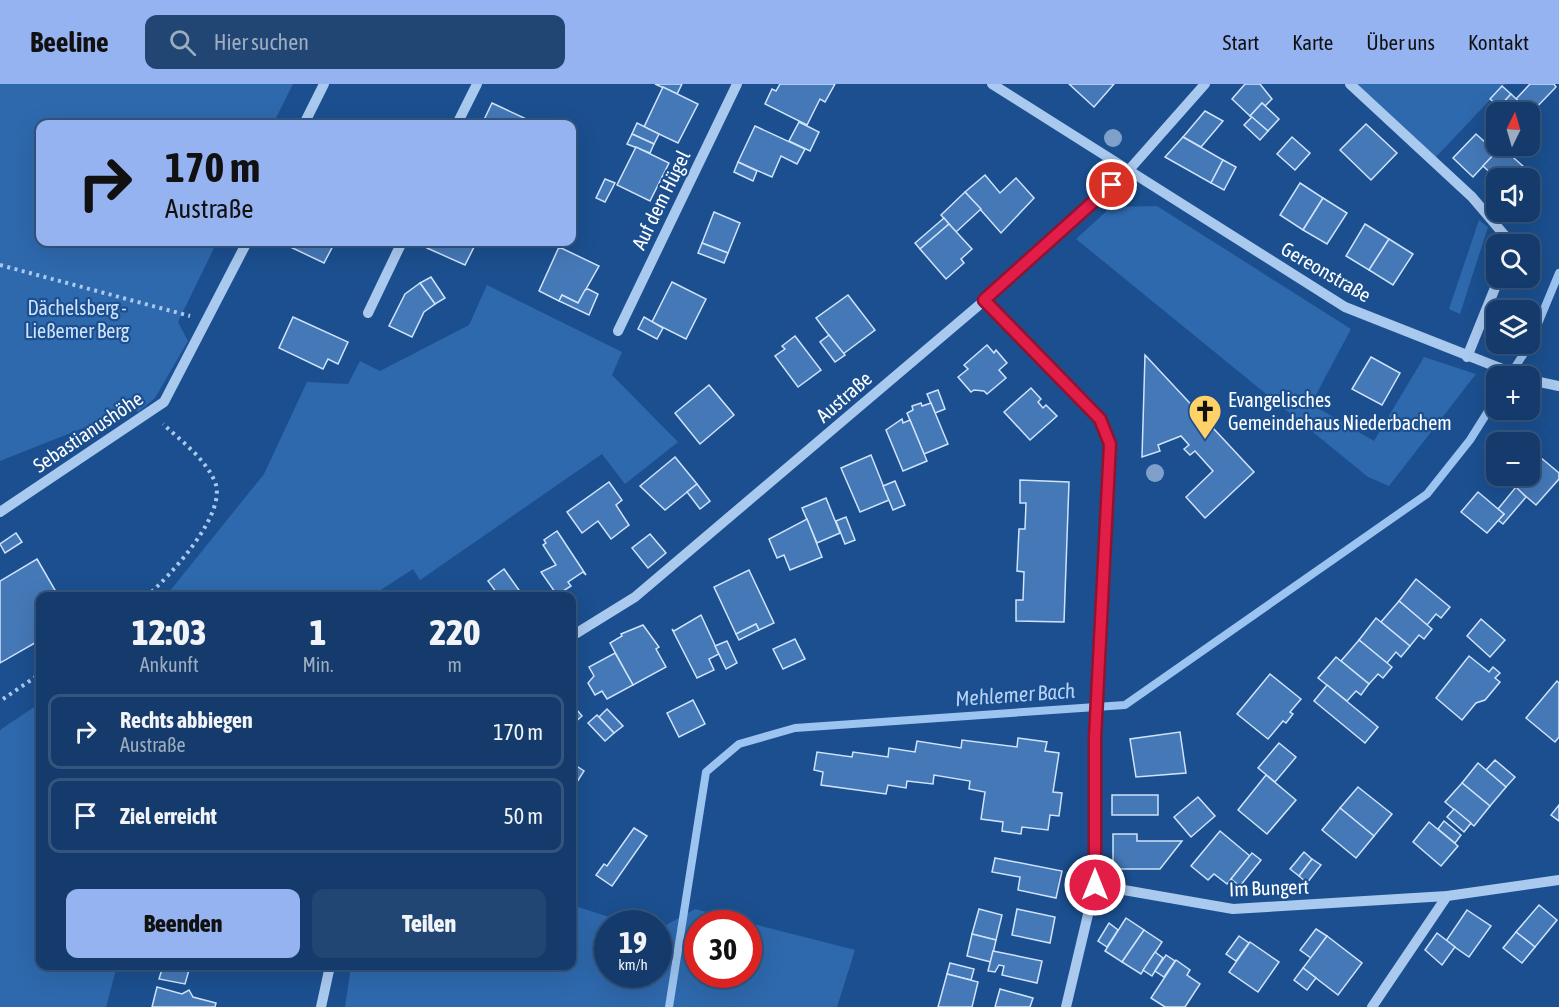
<!DOCTYPE html>
<html lang="de">
<meta charset="utf-8">
<style>
:root{--surface:#143b6b;--page:#214673;--text:#f1f3f6;--muted:#9dadc1;--line:#33557e;--accent:#95b2f1}
body{margin:0;font-family:"Asap Condensed",sans-serif;background:var(--page);color:var(--text);height:100vh;display:flex;flex-direction:column;font-size:22px;white-space:nowrap}
*{box-sizing:border-box;margin:0}
p{font-size:20px;color:var(--muted)}
.icon{flex:none;width:33px;height:33px;fill:none;stroke:currentColor;stroke-width:2;stroke-linecap:round;stroke-linejoin:round}
.map{position:relative;flex:1;overflow:hidden}
.drawer{position:absolute;left:36px;top:508px;width:540px;height:378px;display:flex;flex-direction:column;background:var(--surface);border-radius:12px;box-shadow:0 6px 24px #0002,0 0 0 2px var(--line)}
.drawer>*{flex:none}
.guide{position:absolute;left:36px;top:36px;width:540px;height:126px;border-radius:12px;box-shadow:0 6px 24px #0002,0 0 0 2px var(--line);background:#95b2f1;color:#111;overflow:hidden}
.needle{width:39px;rotate:5deg}
.fabs{position:absolute;left:1486px;top:18px;display:grid;gap:12px}
.fabs a{display:grid;place-items:center;width:54px;height:54px;border-radius:12px;background:var(--surface);box-shadow:0 6px 24px #0002,0 0 0 2px var(--line);font-size:30px}
.speed{position:absolute;left:594px;top:826px;display:flex;gap:12px;font-size:30px;font-weight:700;text-align:center}
.speed>*{display:grid;place-content:center;width:78px;height:78px;border-radius:50%;background:var(--surface);box-shadow:0 6px 24px #0002,0 0 0 2px var(--line);line-height:1}
.speed small{font-size:15px;font-weight:400}
.speed .limit{border:9px solid #d22;background:#fff;color:#111}
.pin{position:absolute;display:grid;place-items:center;width:51px;height:51px;color:#fff;margin:-26px;border:3px solid #fff;border-radius:50%;box-shadow:0 2px 6px #0007}
.me{position:absolute;width:66px;margin:-33px;rotate:0deg;stroke-linejoin:round;filter:drop-shadow(0 0 4px #0008)}
.turn{display:flex;align-items:center;gap:21px;height:126px;padding:0 30px;font-size:27px}
.turn .icon{width:78px;height:78px;stroke-width:2.5}
.turn b{display:block;font-size:42px;line-height:51px}
.eta{display:flex;justify-content:space-evenly;align-items:center;height:102px;text-align:center}
.eta b{font-size:36px;font-weight:800;line-height:42px}
.cta{display:flex;gap:12px;margin-top:auto;padding:12px 30px}
.cta a{flex:1;height:69px;border-radius:12px;background:var(--accent);color:#111;font-size:24px;font-weight:800;line-height:69px;text-align:center}
.cta a+a{background:var(--page);color:var(--text)}
ul{padding:0;list-style:none}
li{display:flex;align-items:center;gap:18px;height:75px;margin:0 12px 9px;padding:0 18px;border:3px solid var(--line);border-radius:12px}
li div{flex:1}
li b{display:block;font-size:22px}
li em{font-style:normal}
header{display:flex;align-items:center;gap:36px;box-sizing:border-box;height:84px;padding:0 30px;background:var(--accent);color:#111}
header strong{font-size:28px}
nav{display:flex;gap:33px;margin-inline-start:auto;font-size:21px}
.search{width:420px;height:54px;background:var(--page);display:flex;align-items:center;gap:15px;box-sizing:border-box;padding:0 21px;border-radius:12px;color:var(--muted);font-size:22px}
.map>svg:first-child{display:block}
</style>
<header>
<strong>Beeline</strong>
<div class="search"><svg class="icon" aria-label="search" viewBox="0 0 24 24"><circle cx="10" cy="10" r="6"/><path d="M15 15l6 6"/></svg>Hier suchen</div>
<nav><a>Start</a><a>Karte</a><a>Über uns</a><a>Kontakt</a></nav>
</header>
<div class="map">
<svg width="1559" height="923" viewBox="0 0 1559 923">
<rect width="100%" height="100%" fill="#1b4f8f"/>
<g fill="#2e69ad" fill-rule="evenodd">
<path d="M0,0h293l-20,40h-233v118h177l-39,80 10,19 -33,57 -17,14 -7,-3 -131,52z"/>
<path d="M1356,0h149l-70,74z"/>
<path d="M1157,122l194,123 -40,75 63,37 50,-84 52,17 -87,112 -21,-9 -292,-238 35,-32z"/>
<path d="M1479,136l9,7 -28,87 -11,-5z"/>
<path d="M487,201l135,67 -10,23 66,67 -53,42 -23,-30 -182,126 -7,-11 -43,28h-205l99,-123 43,-92 41,2 12,-23 20,10 89,-46z"/>
<path d="M40,619v263h77l-11,41h-106v-277z"/>
<path d="M572,821l59,19h-23v51h50l1,-46 36,-20 160,41 -18,57h-492l6,-41h221zM698,840h50v51h-50z"/>
</g>
<g fill="none" stroke-linecap="round" stroke-linejoin="round">
<g stroke="#9cc4f0" stroke-width="8">
<path d="M1530,259l29,-70"/>
<path d="M1510,291l20,-31"/>
<path d="M669,923l37,-235 33,-28 56,-16 330,-23 302,-211 43,-54 27,-43"/>
</g>
</g>
<g fill="#4478b7" stroke="#cfe3fa" stroke-width="1.5">
<path d="M655,0h27l-5,10z"/>
<path d="M780,0h55l-10,18 -5,-3 -13,26 -42,-21 7,-15 4,2z"/>
<path d="M1069,0h45l-20,23z"/>
<path d="M1245,0h15l12,15 -7,7 -3,-3 -12,13 -18,-17z"/>
<path d="M1530,0h24l2,3 -25,26 -15,-14z"/>
<path d="M1502,2l9,8 -12,13 -9,-8z"/>
<path d="M663,3l35,17 -20,39 -34,-16z"/>
<path d="M1511,10l20,19 -1,1 -25,-2 -6,-5z"/>
<path d="M492,19l45,21h-55z"/>
<path d="M1262,19l17,16 -11,12 -18,-15z"/>
<path d="M1205,27l18,10 -22,26 -18,-10z"/>
<path d="M1252,33l16,14 -8,9 -16,-15z"/>
<path d="M799,38l20,10 -9,19 -21,-10z"/>
<path d="M637,39l22,11 -5,10 -22,-10z"/>
<path d="M1366,40l31,29 -26,27 -31,-30z"/>
<path d="M755,42l50,23 -8,15 -16,-8 -9,21 -34,-15z"/>
<path d="M632,50l22,10 -4,9 -23,-9z"/>
<path d="M1476,50l20,18 -23,25 -20,-19z"/>
<path d="M1183,53l40,23 -12,23 -46,-26z"/>
<path d="M1292,53l18,16 -15,17 -18,-16z"/>
<path d="M1497,59l27,24 -11,11 -16,1 -14,-13 13,-14 -4,-4z"/>
<path d="M636,63l33,16 -19,38 -33,-16z"/>
<path d="M1223,76l13,7 -12,23 -13,-7z"/>
<path d="M738,78l19,9 -4,10 -19,-9z"/>
<path d="M985,91l15,18 16,-15 18,20 -33,35 -36,-41z"/>
<path d="M605,95l10,4 -10,19 -9,-4z"/>
<path d="M1300,99l23,15 -20,32 -23,-15z"/>
<path d="M965,108l16,17 -25,23 -15,-17z"/>
<path d="M1323,114l24,15 -20,31 -24,-14z"/>
<path d="M714,128l26,11 -12,30 -26,-10z"/>
<path d="M944,134l5,6 -29,25 -5,-6z"/>
<path d="M949,140l23,25 -11,10 3,4 -18,16 -26,-30z"/>
<path d="M1365,140l24,15 -20,31 -23,-14z"/>
<path d="M1389,155l24,15 -20,31 -24,-15z"/>
<path d="M280,158h55l-11,21z"/>
<path d="M429,158h40l-1,2 6,3 -9,18 -38,-17z"/>
<path d="M702,159l26,10 -4,10 -26,-10z"/>
<path d="M559,163l40,19 -21,37 -16,-8 -3,6 -20,-10z"/>
<path d="M431,193l14,21 -10,6 -15,-21z"/>
<path d="M672,198l34,17 -20,40 -34,-17z"/>
<path d="M420,199l15,21 -11,8 -12,25 -23,-11 16,-32z"/>
<path d="M588,205l10,5 -9,21 -30,-14 3,-6 16,8 7,-13z"/>
<path d="M848,211l27,35 -32,24 -27,-36z"/>
<path d="M293,233l55,25 -10,22 -10,-5 -5,10 -44,-21z"/>
<path d="M644,233l19,11 -6,11 -19,-10z"/>
<path d="M829,251l16,20 -10,7 -15,-20z"/>
<path d="M795,252l26,34 -23,17 -23,-31 10,-7 -3,-3z"/>
<path d="M987,261l7,8 2,-3 11,13 -8,7 7,8 -19,16 -3,-3 -10,-1 -3,2 -13,-15 10,-8 -4,-4z"/>
<path d="M1145,271l109,117 -49,46 -19,-21 27,-26 -18,-20 -5,4 -6,-6 5,-4 -8,-9 -23,9 2,6 -18,6z"/>
<path d="M1371,273l29,16 -18,32 -30,-16z"/>
<path d="M709,301l25,30 -34,29 -25,-31z"/>
<path d="M1031,304l10,11 -3,3 5,6 3,-3 11,11 -27,24 -26,-28z"/>
<path d="M938,306l7,19 -10,4 -8,-19z"/>
<path d="M921,319l1,3 9,-3 17,41 -24,10 -17,-41 6,-3 -1,-4z"/>
<path d="M902,335l1,4 7,-3 17,41 -24,10 -17,-41z"/>
<path d="M871,371l18,45 -29,12 -19,-44z"/>
<path d="M675,373l22,27 -32,26 -25,-24z"/>
<path d="M1540,373l19,16v6l-23,26 -21,-18 10,-11h5v-7z"/>
<path d="M1020,396l49,2 -5,140 -48,-1v-21h7l1,-28 -7,-1 2,-42h6l1,-26h-6z"/>
<path d="M895,397l10,24 -12,5 -10,-24z"/>
<path d="M609,398l13,18 -6,5 13,20 -18,14 -13,-18 -16,12 -15,-21z"/>
<path d="M697,400l13,17 -10,8 -13,-17z"/>
<path d="M1516,403l10,10 -23,27 -5,-4 6,-6 -6,-5z"/>
<path d="M1478,408l26,22 -17,19 -26,-21z"/>
<path d="M826,414l14,35 -23,10 -15,-35z"/>
<path d="M846,433l9,23 -10,4 -9,-23z"/>
<path d="M807,435l15,38 -32,13 -6,-15 -7,3 -8,-19z"/>
<path d="M557,447l29,44 -3,-3 -15,10 3,4 -14,9 -16,-23 15,-7 -13,-20 3,-2 -2,-3z"/>
<path d="M16,449l6,9 -17,11 -5,-9z"/>
<path d="M650,450l16,19 -18,15 -16,-20z"/>
<path d="M37,475l22,38h-19v43l-40,23v-82z"/>
<path d="M504,485l15,21 -10,7 -10,-1 -11,-15z"/>
<path d="M749,486l25,53 -15,7 -3,-6 -20,10 -22,-47z"/>
<path d="M1416,495l34,28 -9,11 -5,-4 -9,11 -28,-24z"/>
<path d="M1399,517l33,28 -8,10 -5,-4 -9,11 -29,-24z"/>
<path d="M701,531l18,39 -10,5 5,11 -17,8 -25,-49 2,2z"/>
<path d="M1376,534l34,28 -9,11 -5,-5 -9,11 -28,-23z"/>
<path d="M1481,535l24,21 -15,17 -23,-21z"/>
<path d="M756,540l3,6 -20,10 -3,-6z"/>
<path d="M643,541l16,22 -3,2 10,18 -33,18 -23,-42 12,-7 -1,-2z"/>
<path d="M795,555l10,20 -22,10 -10,-20z"/>
<path d="M1359,556l33,27 -9,11 -5,-4 -9,10 -28,-23z"/>
<path d="M727,557l10,22 -11,6 -11,-23z"/>
<path d="M615,569l18,32 -26,14 -5,-8 -7,4 -7,-12 6,-7 -5,-9z"/>
<path d="M1469,572l20,16 4,-5 7,6 -5,5 5,4 -15,18 -9,3 -14,17 -26,-22z"/>
<path d="M1336,573l33,27 -8,11 -5,-4 -9,10 -29,-23z"/>
<path d="M1270,590l31,25 -11,13 3,2 -7,9 -3,-2 -15,18 -31,-25z"/>
<path d="M1557,597l2,2v54l-4,5 -29,-24z"/>
<path d="M1327,601l51,42 -13,16 -51,-42z"/>
<path d="M693,616l12,24 -26,13 -12,-24z"/>
<path d="M572,620l10,12 -10,9z"/>
<path d="M607,625l16,17 -9,7 -15,-16z"/>
<path d="M597,631l17,18 -9,8 -17,-18z"/>
<path d="M1180,648l6,41 -50,4 -6,-38z"/>
<path d="M1018,654l29,4 -2,9 14,2 -6,39 9,1 -3,23 -9,-1 -2,15 -26,-3 -1,7 -19,-3 1,-9 -22,-3 4,-27 -16,-3 1,-8 -36,-6 -1,9 -26,-3 -1,7 -18,-3 -2,9 -65,-9 2,-13 -9,-2 3,-18 35,5 1,-5 35,5 1,-9 26,4 2,-11 44,7 1,-8 55,7z"/>
<path d="M1279,659l17,14 -21,25 -17,-14z"/>
<path d="M1495,676l20,17 -9,10 -20,-17z"/>
<path d="M572,679l12,8 -7,11 -5,-3z"/>
<path d="M1478,679l28,24 -16,19 -28,-23z"/>
<path d="M1266,691l30,25 -29,34 -29,-24z"/>
<path d="M1462,699l28,23 -16,20 -29,-24z"/>
<path d="M1358,703l34,27 -18,22 -34,-28z"/>
<rect x="1112" y="711" width="46" height="20"/>
<path d="M1198,713l17,19 -24,21 -17,-20z"/>
<path d="M1559,721v16l-8,-6z"/>
<path d="M1340,724l34,28 -18,22 -34,-28z"/>
<path d="M1454,725l17,14 -7,9 -17,-15z"/>
<path d="M1444,737l17,14 -6,8 -17,-14z"/>
<path d="M1429,738l29,24 -17,20 -28,-24z"/>
<path d="M634,744l13,8 -35,50 -16,-11 8,-11 3,2z"/>
<path d="M1220,747l30,25 -23,28 -13,-10 -6,6 -17,-14z"/>
<path d="M1113,750h24v7h45l-22,28h-47z"/>
<path d="M1304,768l8,7 -13,17 -9,-7z"/>
<path d="M1252,769l9,7 -21,26 -9,-7z"/>
<path d="M995,774l67,13 -6,27 -38,-8 2,-13 -28,-5z"/>
<path d="M1312,775l9,6 -14,18 -8,-7z"/>
<path d="M1539,821l18,15 -22,27 -19,-15z"/>
<path d="M979,825l23,6 -6,25 -24,-6z"/>
<path d="M1017,825l38,8 -5,26 -38,-8z"/>
<path d="M1467,826l24,16 -22,31 -23,-16z"/>
<path d="M1126,834l18,12 -22,32 -17,-11z"/>
<path d="M1109,839l9,7 -11,17 -9,-6z"/>
<path d="M1316,845l11,7 -16,22 -11,-8z"/>
<path d="M1144,846l18,12 -21,32 -19,-12z"/>
<path d="M1516,848l19,15 -13,16 -19,-15z"/>
<path d="M1437,849l18,14 -13,18 -17,-15z"/>
<path d="M972,850l24,6 -5,22 -24,-6z"/>
<path d="M1239,852l10,7 -13,18 -10,-7z"/>
<path d="M1327,852l35,27 -24,32 -35,-27z"/>
<path d="M1250,858l29,20 -21,30 -29,-20z"/>
<path d="M993,867l49,10 -5,22 -35,-8 2,-9 -5,-1 -4,7 -7,-1z"/>
<path d="M1155,868l8,6 -11,18 -9,-6z"/>
<path d="M1166,871l9,6 -11,16 -9,-6z"/>
<path d="M1176,876l14,10 -3,5 13,9 -15,23h-20l-14,-9z"/>
<path d="M950,879l24,6 -3,11 -24,-6z"/>
<path d="M163,882h17l9,4 -4,14 -26,-5z"/>
<path d="M1303,884l13,10 -9,12 -13,-10z"/>
<path d="M947,890l31,8 -6,25h-34z"/>
<path d="M157,903l25,7 7,-4 4,7 23,6 -1,4h-63z"/>
<path d="M1000,905l33,9 -3,9h-35z"/>
</g>
<g fill="none" stroke-linecap="round" stroke-linejoin="round">
<g stroke="#a9c9ee" stroke-width="4" stroke-dasharray="3 4.5" stroke-linecap="butt">
<path d="M0,181l190,51"/>
<path d="M146,513c23,-20 82,-83 69,-115 -10,-24 -34,-41 -52,-58"/>
<path d="M3,615l37,-25"/>
</g>
<g stroke="#a9c9ee" stroke-width="10">
<path d="M992,0l353,223 175,69"/>
<path d="M1350,0l122,113 40,47"/>
<path d="M304,40l20,-40"/>
<path d="M457,40l20,-40"/>
<path d="M985,216l115,119 9,25 -14,294v147l-29,122"/>
<path d="M368,229l34,-71"/>
<path d="M618,247l119,-247"/>
<path d="M1467,273l32,-79"/>
<path d="M1530,296l29,6"/>
<path d="M0,428l164,-110 83,-160"/>
<path d="M572,552l63,-39 350,-297 143,-129 77,-87"/>
<path d="M1095,801l138,24 214,-13 112,-16"/>
<path d="M321,923l9,-41"/>
<path d="M1372,923l75,-111"/>
</g>
</g>
<g fill="#7ea0ca">
<circle cx="1113" cy="54" r="9"/>
<circle cx="1155" cy="389" r="9"/>
</g>
<g fill="none" stroke-linecap="round" stroke-linejoin="round">
<defs>
<path id="route" d="M1095,801v-147l15,-294 -10,-25 -116,-119 128,-115"/>
</defs>
<use href="#route" stroke="#92132f" stroke-width="15"/>
<use href="#route" stroke="#e11d48" stroke-width="10"/>
</g>
<defs>
<symbol id="church-pin" viewBox="-11 -11 22 30"><path d="M0 17L-7.5 6A9.5 9.5 0 1 1 7.5 6Z" fill="#ffd166" stroke="#1b4f8f"/><path d="M-1.2-6h2.4v3.5h3.3v2.4h-3.3V6h-2.4V-.1h-3.3v-2.4h3.3Z" fill="#111"/></symbol>
</defs>
<g fill-rule="evenodd">
<use href="#church-pin" x="1186" y="308" width="38" height="52"/>
</g>
<g text-anchor="middle" stroke-width="4.5" stroke-linejoin="round" paint-order="stroke">
<g font-size="20" fill="#fff" stroke="#1b4f8f">
<text transform="translate(661 116) rotate(-64)" y="7">Auf dem Hügel</text>
<text transform="translate(1326 188) rotate(30)" y="7">Gereonstraße</text>
<text transform="translate(844 313) rotate(-41)" y="7">Austraße</text>
<text transform="translate(88 348) rotate(-34)" y="7">Sebastianushöhe</text>
<text transform="translate(1269 804) rotate(-2)" y="7">Im Bungert</text>
</g>
<g font-size="20" fill="#cfe3fa" stroke="#1b4f8f">
<text x="77" y="231">Dächelsberg -<tspan x="77" dy="23">Ließemer Berg</tspan></text>
</g>
<g font-size="20" fill="#fff" stroke="#1b4f8f" text-anchor="start">
<text x="1228" y="323">Evangelisches<tspan x="1228" dy="23">Gemeindehaus Niederbachem</tspan></text>
</g>
<g font-size="21" font-style="italic" fill="#b5d3f5" stroke="#1b4f8f">
<text transform="translate(1015 611) rotate(-4)" y="7">Mehlemer Bach</text>
</g>
</g>
</svg>
<div class="fabs">
<a><svg class="needle" viewBox="-14 -14 28 28"><path d="M0-13l5 13h-10z" fill="#e53935"/><path d="M0 13l5-13h-10z" fill="#9dadc1"/></svg></a>
<a><svg class="icon" aria-label="sound" viewBox="0 0 24 24"><path d="M4 9h4l5-4v14l-5-4H4zM17 9q2 3 0 6"/></svg></a>
<a><svg class="icon" aria-label="search" viewBox="0 0 24 24"><circle cx="10" cy="10" r="6"/><path d="M15 15l6 6"/></svg></a>
<a><svg class="icon" aria-label="layers" viewBox="0 0 24 24"><path d="M12 4l9 5-9 5-9-5zM3 14l9 5 9-5"/></svg></a>
<a>+</a>
<a>−</a>
</div>
<div class="speed"><div>19<small>km/h</small></div><div class="limit">30</div></div>
<div class="pin" style="left:1112px;top:101px;background:#d93025"><svg class="icon" aria-label="arrive" viewBox="0 0 24 24"><path d="M6 21V4h12l-3 4 3 4H6"/></svg></div>
<svg class="me" style="left:1095px;top:801px" viewBox="-20 -20 40 40"><circle r="17" fill="#e11d48" stroke="#fff" stroke-width="3"/><path d="M0-11L8 9 0 5-8 9z" fill="#fff"/></svg>
<div class="guide">
<div class="turn"><svg class="icon" aria-label="right" viewBox="0 0 24 24"><path d="M7 20v-9h11M14 6l5 5-5 5"/></svg><div><b>170 m</b>Austraße</div></div>
</div>
<section class="drawer">
<div class="eta">
<div><b>12:03</b><p>Ankunft</p></div>
<div><b>1</b><p>Min.</p></div>
<div><b>220</b><p>m</p></div>
</div>
<ul>
<li><svg class="icon" aria-label="right" viewBox="0 0 24 24"><path d="M7 20v-9h11M14 6l5 5-5 5"/></svg><div><b>Rechts abbiegen</b><p>Austraße</p></div><em>170 m</em></li>
<li><svg class="icon" aria-label="arrive" viewBox="0 0 24 24"><path d="M6 21V4h12l-3 4 3 4H6"/></svg><div><b>Ziel erreicht</b></div><em>50 m</em></li>
</ul>
<div class="cta"><a>Beenden</a><a>Teilen</a></div>
</section>
</div>
